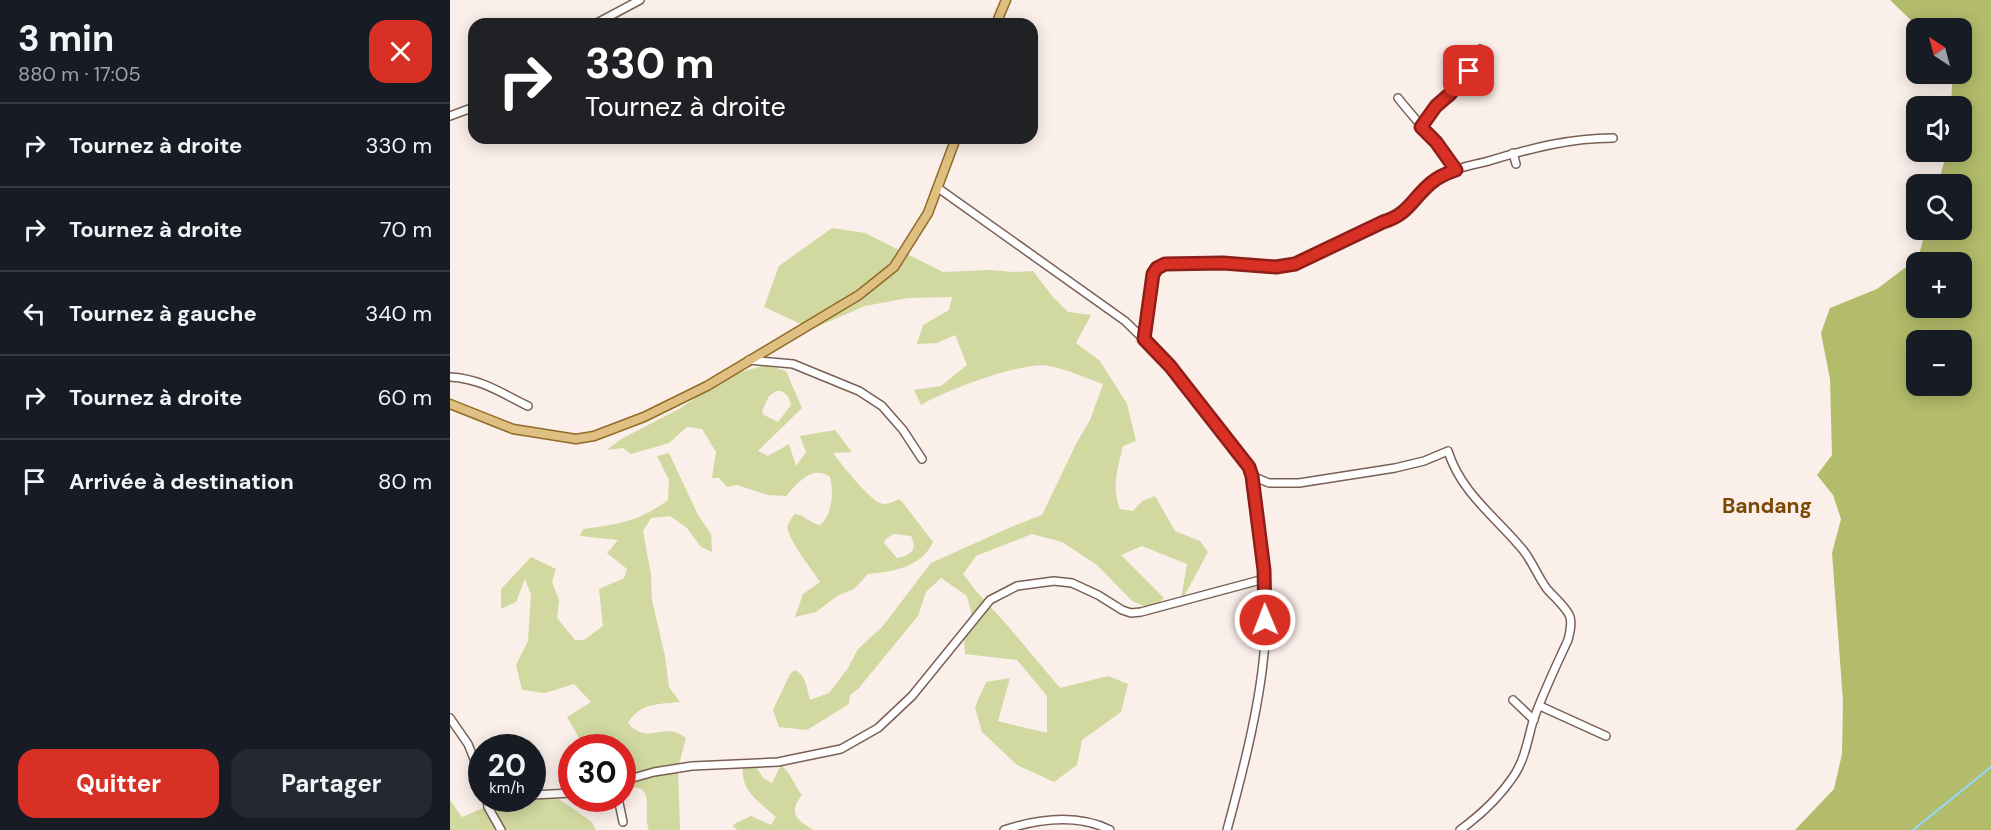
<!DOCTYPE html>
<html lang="fr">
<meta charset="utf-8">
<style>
:root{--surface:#171b24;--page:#242831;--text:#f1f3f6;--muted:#9ea1a6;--line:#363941;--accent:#d93025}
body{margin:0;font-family:"DM Sans",sans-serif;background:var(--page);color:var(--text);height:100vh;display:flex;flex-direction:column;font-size:22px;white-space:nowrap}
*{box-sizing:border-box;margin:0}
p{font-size:20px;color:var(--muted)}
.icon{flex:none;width:33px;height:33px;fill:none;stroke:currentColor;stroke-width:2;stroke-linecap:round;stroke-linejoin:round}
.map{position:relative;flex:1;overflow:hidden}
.details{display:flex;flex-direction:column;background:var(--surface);width:450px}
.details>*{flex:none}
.top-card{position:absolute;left:18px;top:18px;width:570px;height:126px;border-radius:18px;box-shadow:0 3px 15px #0003;background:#202124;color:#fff;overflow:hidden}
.needle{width:39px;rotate:324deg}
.fabs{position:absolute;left:1456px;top:18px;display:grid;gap:12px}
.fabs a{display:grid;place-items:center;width:66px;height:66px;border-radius:12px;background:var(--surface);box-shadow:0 3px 15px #0003;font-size:30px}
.speed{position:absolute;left:18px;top:734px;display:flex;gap:12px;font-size:30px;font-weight:700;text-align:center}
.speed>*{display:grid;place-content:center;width:78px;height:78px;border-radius:50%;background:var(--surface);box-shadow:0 3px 15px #0003;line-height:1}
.speed small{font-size:15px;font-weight:400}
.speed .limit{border:9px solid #d22;background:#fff;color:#111}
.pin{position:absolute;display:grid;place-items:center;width:51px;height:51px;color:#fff;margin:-26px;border-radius:12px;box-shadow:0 3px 9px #0006}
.me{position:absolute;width:66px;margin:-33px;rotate:359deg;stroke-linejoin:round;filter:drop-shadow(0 0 4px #0008)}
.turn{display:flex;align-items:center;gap:21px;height:126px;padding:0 18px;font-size:27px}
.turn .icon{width:78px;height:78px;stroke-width:2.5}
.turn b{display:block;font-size:42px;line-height:51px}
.round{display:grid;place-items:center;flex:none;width:63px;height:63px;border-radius:18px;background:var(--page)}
.overview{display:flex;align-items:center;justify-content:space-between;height:102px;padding:0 18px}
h1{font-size:36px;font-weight:700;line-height:45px}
.cta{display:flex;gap:12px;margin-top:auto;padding:12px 18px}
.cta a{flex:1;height:69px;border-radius:18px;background:var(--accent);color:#fff;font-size:24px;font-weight:700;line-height:69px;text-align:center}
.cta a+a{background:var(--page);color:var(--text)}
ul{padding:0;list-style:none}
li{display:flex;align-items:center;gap:18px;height:84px;padding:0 18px;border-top:2px solid var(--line)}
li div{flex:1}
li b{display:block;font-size:22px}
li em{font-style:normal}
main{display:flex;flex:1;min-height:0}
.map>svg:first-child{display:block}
</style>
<main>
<section class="details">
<div class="overview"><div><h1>3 min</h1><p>880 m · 17:05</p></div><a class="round" style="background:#d93025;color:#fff"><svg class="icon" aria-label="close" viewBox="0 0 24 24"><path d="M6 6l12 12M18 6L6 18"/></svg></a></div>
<ul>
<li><svg class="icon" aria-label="right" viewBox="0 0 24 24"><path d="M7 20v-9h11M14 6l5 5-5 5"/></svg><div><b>Tournez à droite</b></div><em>330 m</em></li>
<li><svg class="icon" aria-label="right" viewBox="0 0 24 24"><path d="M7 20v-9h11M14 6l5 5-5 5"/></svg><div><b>Tournez à droite</b></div><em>70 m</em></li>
<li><svg class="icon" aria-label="left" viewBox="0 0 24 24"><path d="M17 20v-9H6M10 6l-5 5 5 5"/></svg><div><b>Tournez à gauche</b></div><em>340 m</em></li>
<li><svg class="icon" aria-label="right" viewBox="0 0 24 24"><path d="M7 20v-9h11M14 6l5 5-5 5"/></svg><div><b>Tournez à droite</b></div><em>60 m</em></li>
<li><svg class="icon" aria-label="arrive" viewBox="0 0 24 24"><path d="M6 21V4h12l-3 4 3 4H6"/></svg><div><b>Arrivée à destination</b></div><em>80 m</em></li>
</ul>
<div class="cta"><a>Quitter</a><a>Partager</a></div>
</section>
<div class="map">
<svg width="1541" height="830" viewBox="0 0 1541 830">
<rect width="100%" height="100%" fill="#fbefea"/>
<g fill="#d1d9a0" fill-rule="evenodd">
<path d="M382,228l33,5 78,39 47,-2 24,2 19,-1 19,25 16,16 23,3 -15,28 24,18 27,43 9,37 -13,5c-5,22 -12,40 -3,63l13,2 9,-10 13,-5 20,35 25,10 8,11 -28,52 7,-40 -45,-18 -21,9 43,43 -13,11 -19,-8 -35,-36 -35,-23 -30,-8 -56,22 -13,18 14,18 31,34 52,62 48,-12 20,8 -7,28 -39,28 -5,25 -23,17 -37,-17 -35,-33 -7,-25 11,-25 24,-4 -12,43 49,12v-37l-30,-36 -52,-6 -1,-15 10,-15 -7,-28 -26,-18 -15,14 -8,24 -60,73 -8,6 -1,9 -42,26 -28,-3 -6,-17 17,-36 5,-4c11,5 12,19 15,30l19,-7 19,-25 10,-19 24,-22 49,-64 80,-36 31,-12 34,-71 14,-24 13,-36c-17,-6 -35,-14 -53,-18 -25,-6 -106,25 -129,39l-7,-15 27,-4 26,-21 -12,-30 -18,8 -20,1 6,-19 26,-15 3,-13 -44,1 -43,8 -53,23 -48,-22 15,-41z"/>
<path d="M316,365l20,6 16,37 -44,43 10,5 21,-12 7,22 10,-14 -6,-16 35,-6 17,22 -19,1c8,11 36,46 47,50 7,3 13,-1 19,-4l4,4 30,39c-11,25 -41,30 -65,32l-14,15 -17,7 -21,16 -21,5 8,-23 17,-12c-11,-17 -29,-37 -33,-56l7,-12c10,0 16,10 26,11 12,-9 14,-33 10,-48 -18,-13 -33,7 -44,19l-18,-1 -31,-10 -10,2 -8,-9h-7l4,-26 -14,-23 -15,-2 -18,16 -38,11 -8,-6 -16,2 14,-11 58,-30 49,-33zM326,391h5l7,5 3,9 -13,17 -14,-7 -2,-4 7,-15zM443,534l18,2c7,14 0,19 -14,22l-13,-15 2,-4z"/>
<path d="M219,453l29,62 13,19 1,18 -11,-5 -14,-19 -17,-12 -19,2 -8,13 8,44 1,25 13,56 4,31 11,15c-20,2 -41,1 -52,21 22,24 34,-3 58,15l-8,30 2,62h-31c-6,-14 3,-34 -8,-41 -6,-3 -12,0 -18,-4l-1,-38h-33l-10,-9 -12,-21 24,-15 -17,-18 -29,9 -23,-3 -6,-25 12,-24 3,-46 -6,-16 -9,23 -15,7v-20l30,-32 25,12 -4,13 7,18 -2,18 18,22h9l19,-14 -4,-37 25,-11 3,-9 -20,-16 11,-13 -38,-4 3,-7c36,-5 55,-7 85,-29l1,-20 -12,-24z"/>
<path d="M295,759h7l11,19 9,5 9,-18c10,8 13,20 21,30 -14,18 -6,25 12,35h-76l-5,-3 1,-3 17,-8 20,9 5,-8c-20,-18 -40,-29 -31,-58z"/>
<path d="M103,795l39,27 4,8h-146v-30l12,17 45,-19h25z"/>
</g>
<path fill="#b3bc6b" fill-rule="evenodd" d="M1440,0h101v830h-196l39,-41 8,-35 1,-53 -11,-148 9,-34 -8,-24 -16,-20 15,-20 -2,-76 -9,-46 9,-25 47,-19 41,-31 8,-28h36v-46h-24l9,-32h15v-46h-11l1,-21 -4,-11h14v-46h-43zM1467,262h45v46h-45zM1467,340h45v46h-45z"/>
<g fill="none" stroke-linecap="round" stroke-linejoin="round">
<path stroke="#93d9fb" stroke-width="2" d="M1463,830l78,-63"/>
<defs>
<g id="minor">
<path d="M145,24l45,-24"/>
<path d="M948,98c19,24 41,46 58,71"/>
<path d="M0,116l24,-9"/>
<path d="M971,127l15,-21 27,-26 17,-31"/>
<path d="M1063,153l3,11"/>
<path d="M488,188l187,133 46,45 78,101 3,9c7,54 17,111 13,165 -4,61 -22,130 -38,189"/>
<path d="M695,339l8,-65 4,-6 8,-4 58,-1 53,4 19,-3 88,-42c29,-9 36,-33 61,-47 14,-9 32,-10 48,-15 40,-12 79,-22 121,-22"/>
<path d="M299,360l44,4 66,27 23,15 21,24 19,29"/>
<path d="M0,377c32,2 51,16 78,29"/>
<path d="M802,476l17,7h30l96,-15 29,-7 24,-10c13,42 48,66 75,99 9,11 15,27 24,39 6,7 20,19 23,28 2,7 0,15 -2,23 -12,26 -25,53 -35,81 -5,18 -8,37 -18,53 -15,23 -33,40 -55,56"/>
<path d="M1063,700l21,20"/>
<path d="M1090,706l66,30"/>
<path d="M0,718l18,26 14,35"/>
<path d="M172,781l32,-9 38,-6 86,-4 63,-13 37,-21 34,-32 78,-96 27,-14 37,-5 18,2 26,12 24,15 9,3 10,-1 123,-33"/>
<path d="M82,795l40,-2"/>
<path d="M37,798l1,9 13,23"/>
<path d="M168,798l5,24"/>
<path d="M554,830c34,-11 72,-17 106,0"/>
</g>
<g id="major">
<path d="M546,24l10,-24"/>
<path d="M0,404l63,25 63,10 18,-3 50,-19 63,-31 152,-91 35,-28 34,-54 28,-75"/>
</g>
</defs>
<use href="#minor" stroke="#796054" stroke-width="10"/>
<use href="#major" stroke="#916b27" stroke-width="11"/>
<use href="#minor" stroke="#fff" stroke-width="7"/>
<use href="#major" stroke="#dfbf82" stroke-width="8"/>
</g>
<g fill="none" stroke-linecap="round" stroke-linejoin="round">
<defs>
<path id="route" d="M815,620l-1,-50 -12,-94 -3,-9 -79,-101 -26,-27 9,-65 4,-6 8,-4 58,-1 53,4 19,-3 88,-42c26,-8 29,-23 48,-39 7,-6 16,-10 25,-13l-20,-28 -15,-15 15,-21 14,-12 19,-23"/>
</defs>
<use href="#route" stroke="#8d1f18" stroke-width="15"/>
<use href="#route" stroke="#d93025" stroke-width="10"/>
</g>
<g text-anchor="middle" stroke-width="6" stroke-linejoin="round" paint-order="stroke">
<g font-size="21" font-weight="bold" fill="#7b4804" stroke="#fbefea">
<text x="1317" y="513">Bandang</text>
</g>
</g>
</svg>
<div class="fabs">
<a><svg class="needle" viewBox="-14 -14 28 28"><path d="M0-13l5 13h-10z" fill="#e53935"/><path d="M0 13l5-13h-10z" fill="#9ea1a6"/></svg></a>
<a><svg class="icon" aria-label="sound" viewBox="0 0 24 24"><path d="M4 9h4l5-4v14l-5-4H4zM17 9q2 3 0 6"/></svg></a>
<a><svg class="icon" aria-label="search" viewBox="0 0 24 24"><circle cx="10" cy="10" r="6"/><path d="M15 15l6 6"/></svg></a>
<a>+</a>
<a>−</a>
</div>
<div class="speed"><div>20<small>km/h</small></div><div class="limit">30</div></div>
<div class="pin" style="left:1019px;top:71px;background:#d93025"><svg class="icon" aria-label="arrive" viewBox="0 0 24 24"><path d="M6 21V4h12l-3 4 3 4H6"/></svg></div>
<svg class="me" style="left:815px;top:620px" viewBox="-20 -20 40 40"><circle r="17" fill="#d93025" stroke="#fff" stroke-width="3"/><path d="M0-11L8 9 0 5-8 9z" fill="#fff"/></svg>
<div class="top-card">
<div class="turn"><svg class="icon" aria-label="right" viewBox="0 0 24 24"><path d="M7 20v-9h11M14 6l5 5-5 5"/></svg><div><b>330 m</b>Tournez à droite</div></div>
</div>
</div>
</main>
